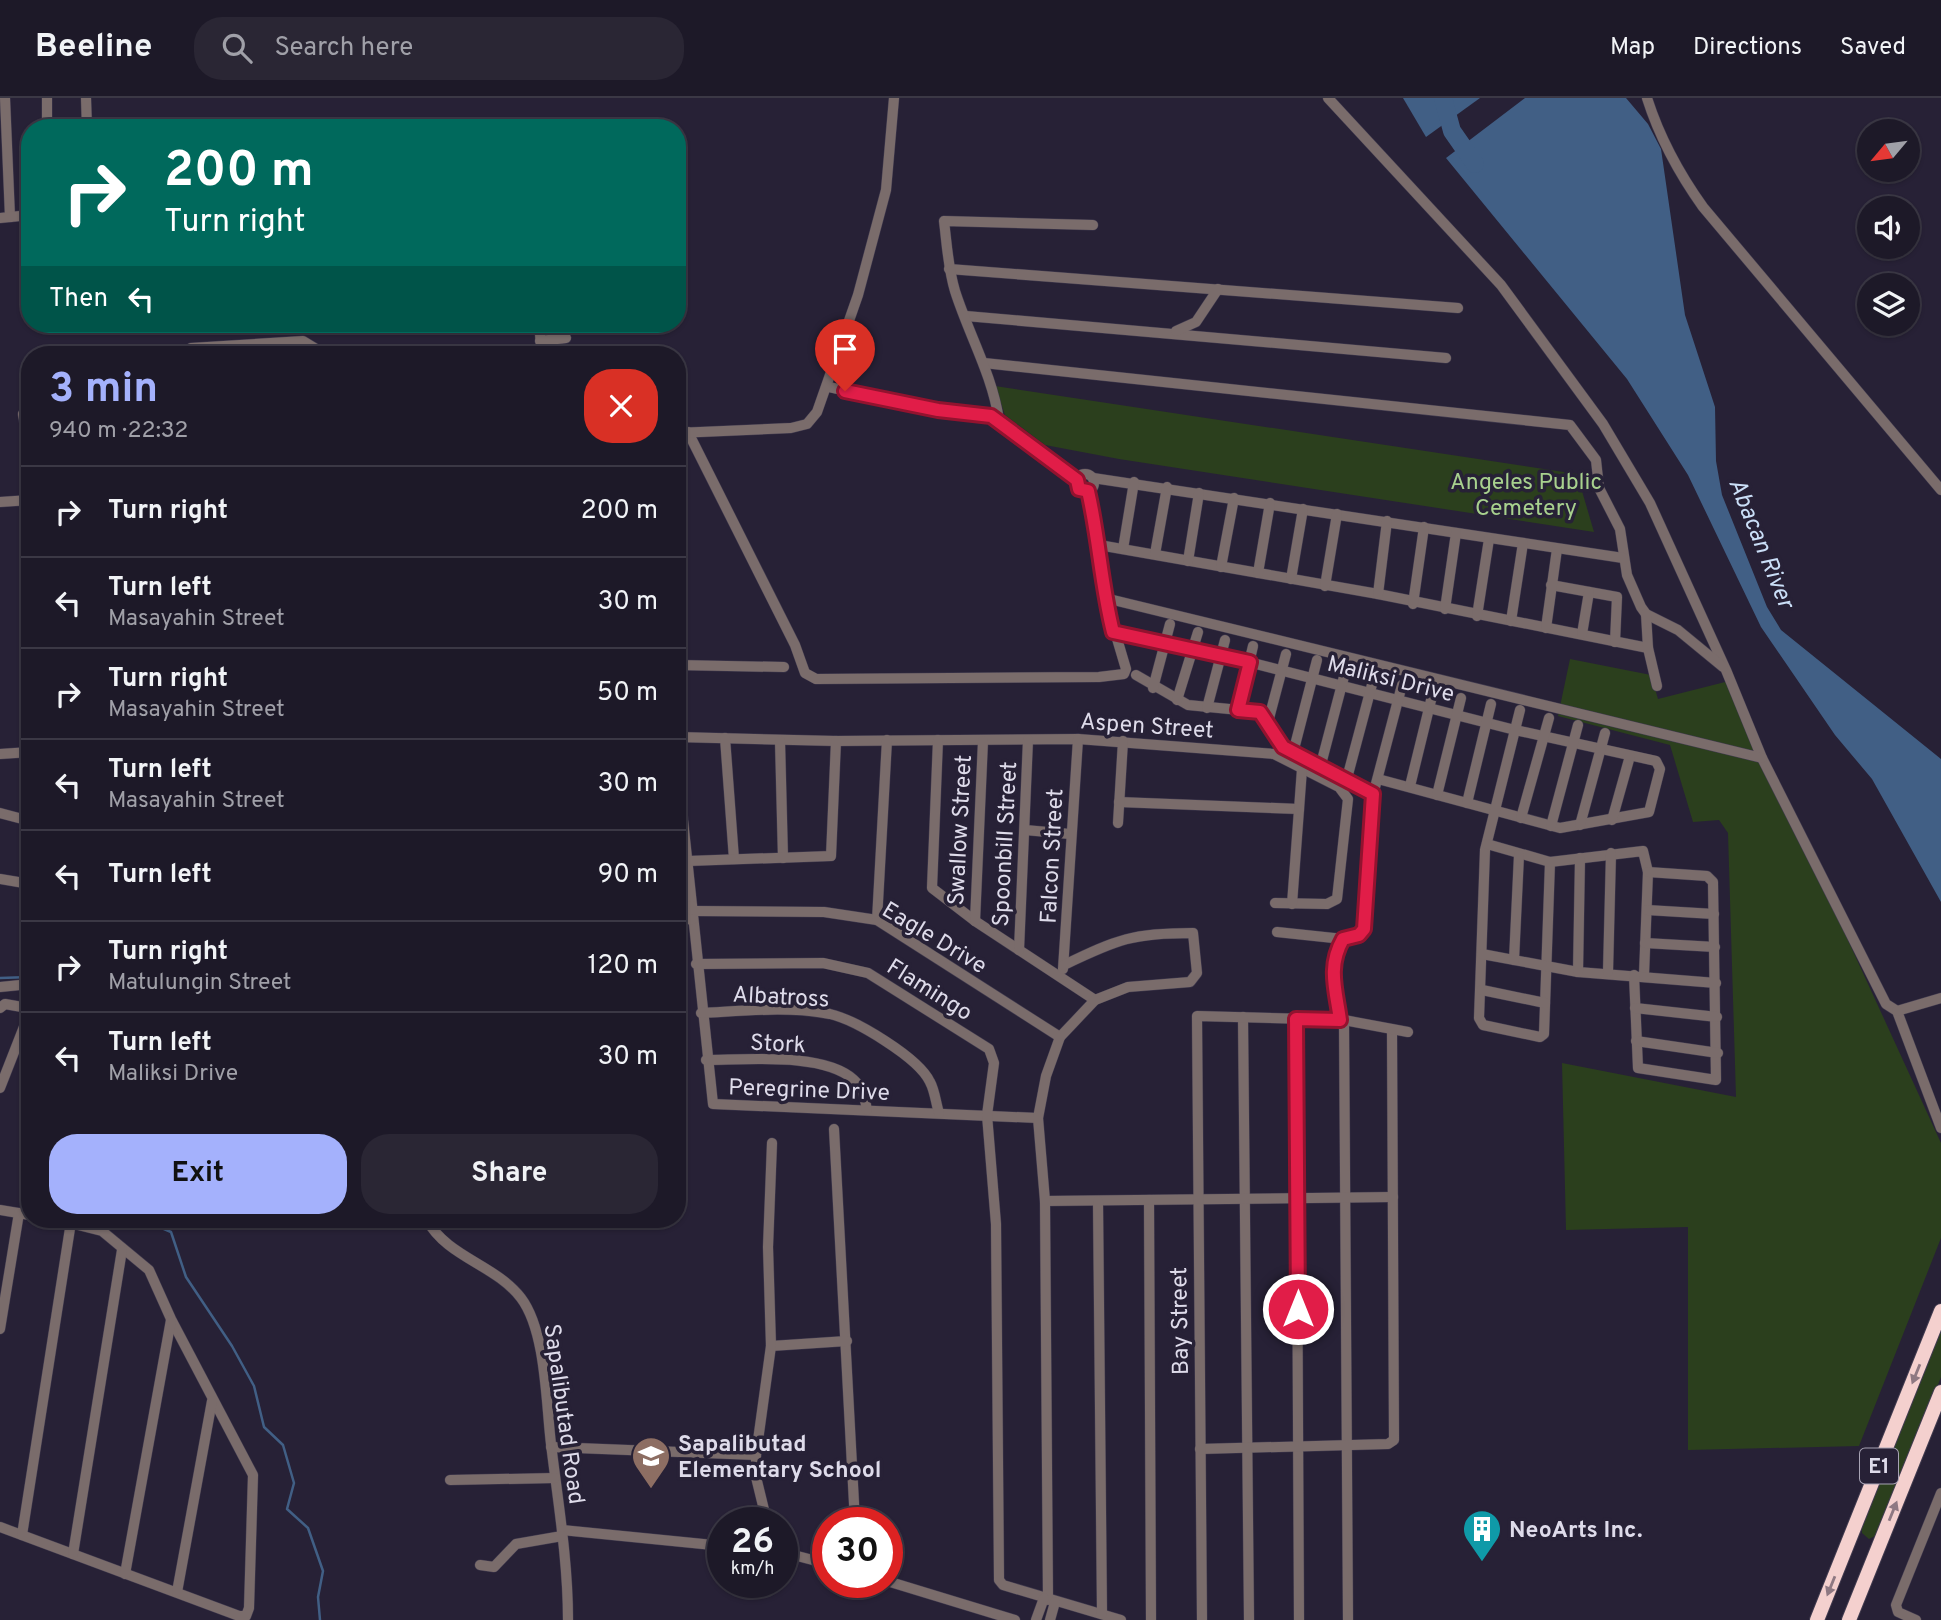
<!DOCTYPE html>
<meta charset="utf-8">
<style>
:root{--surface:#1d1928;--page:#2a2634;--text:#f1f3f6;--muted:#a0a0a8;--line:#3b3845;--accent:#a4b1fc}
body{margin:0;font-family:Overpass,sans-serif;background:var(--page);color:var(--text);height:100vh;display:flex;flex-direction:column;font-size:26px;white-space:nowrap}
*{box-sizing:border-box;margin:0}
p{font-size:23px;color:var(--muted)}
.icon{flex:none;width:38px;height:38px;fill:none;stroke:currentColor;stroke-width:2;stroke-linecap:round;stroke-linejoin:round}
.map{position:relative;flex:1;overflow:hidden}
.side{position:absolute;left:21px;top:248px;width:665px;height:882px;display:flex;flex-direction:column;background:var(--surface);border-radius:28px;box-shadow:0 2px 5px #0004,0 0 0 2px var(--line)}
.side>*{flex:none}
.hud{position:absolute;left:21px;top:21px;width:665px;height:214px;border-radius:28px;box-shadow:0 2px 5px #0004,0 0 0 2px var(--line);background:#00695c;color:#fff;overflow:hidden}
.needle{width:46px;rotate:241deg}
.buttons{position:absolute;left:1857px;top:21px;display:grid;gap:14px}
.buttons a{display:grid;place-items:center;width:63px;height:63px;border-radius:50%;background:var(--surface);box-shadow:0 2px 5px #0004,0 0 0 2px var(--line);font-size:35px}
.speed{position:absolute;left:707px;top:1409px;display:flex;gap:14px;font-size:35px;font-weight:700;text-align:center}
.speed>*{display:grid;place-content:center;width:91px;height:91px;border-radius:50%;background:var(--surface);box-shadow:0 2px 5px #0004,0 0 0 2px var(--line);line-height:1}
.speed small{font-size:18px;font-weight:400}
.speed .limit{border:10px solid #d22;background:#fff;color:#111}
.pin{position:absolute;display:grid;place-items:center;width:60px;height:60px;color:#fff;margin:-72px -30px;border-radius:50% 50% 50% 0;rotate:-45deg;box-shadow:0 0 7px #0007}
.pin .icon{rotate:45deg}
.me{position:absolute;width:77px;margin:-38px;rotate:0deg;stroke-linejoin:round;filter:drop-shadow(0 0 5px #0008)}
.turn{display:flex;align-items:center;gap:24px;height:147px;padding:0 28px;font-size:32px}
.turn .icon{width:91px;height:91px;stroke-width:2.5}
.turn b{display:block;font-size:49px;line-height:60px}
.then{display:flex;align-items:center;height:66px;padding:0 28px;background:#0003;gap:14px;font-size:26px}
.round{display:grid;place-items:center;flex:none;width:74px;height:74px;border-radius:28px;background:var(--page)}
.head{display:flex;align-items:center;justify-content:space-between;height:119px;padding:0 28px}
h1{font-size:42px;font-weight:700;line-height:52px;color:var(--accent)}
.button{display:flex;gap:14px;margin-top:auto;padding:14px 28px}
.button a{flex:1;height:80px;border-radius:28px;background:var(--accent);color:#111;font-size:28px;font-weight:700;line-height:80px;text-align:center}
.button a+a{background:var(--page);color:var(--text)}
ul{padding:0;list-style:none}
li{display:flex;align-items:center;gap:21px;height:91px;padding:0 28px;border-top:2px solid var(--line)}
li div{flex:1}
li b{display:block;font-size:26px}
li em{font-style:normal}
header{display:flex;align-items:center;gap:42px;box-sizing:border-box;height:98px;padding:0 35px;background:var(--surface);border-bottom:2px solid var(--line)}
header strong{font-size:33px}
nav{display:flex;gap:38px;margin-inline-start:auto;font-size:24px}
.search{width:490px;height:63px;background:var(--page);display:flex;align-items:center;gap:18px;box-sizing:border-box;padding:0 24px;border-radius:28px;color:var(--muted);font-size:26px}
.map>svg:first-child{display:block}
</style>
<header>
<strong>Beeline</strong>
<div class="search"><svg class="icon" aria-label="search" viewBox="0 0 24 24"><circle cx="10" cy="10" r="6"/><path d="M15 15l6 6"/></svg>Search here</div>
<nav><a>Map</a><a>Directions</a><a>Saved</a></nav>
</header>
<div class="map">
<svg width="1941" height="1522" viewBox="0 0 1941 1522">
<rect width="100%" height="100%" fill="#272136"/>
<g fill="#2b3f1d">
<path d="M995,288l582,88 17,58 -475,-73 -74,-14 -40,-30z"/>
<path d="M1570,561l81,16 7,24 71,-18 212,462v95l-82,208 -171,4v-223l-122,3 -4,-167 174,34 -8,-264 -9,-13 -26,2 -23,-77 -112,-29z"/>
<path d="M1941,1232v47l-62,157 -10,5 -7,-6v-5z"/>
</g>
<g fill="#415f85">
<path d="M1403,0h77l-54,39z"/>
<path d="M1525,0h101l22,26 13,25 24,166 30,92 1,54 6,34 45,112 14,23 160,129v143l-69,-123 -37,-44 -74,-108 -73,-152 -61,-96 -181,-221z"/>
</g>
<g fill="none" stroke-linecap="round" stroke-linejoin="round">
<g stroke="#415f85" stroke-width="2.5">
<path d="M0,880l30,-1"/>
<path d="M143,1122l28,12 15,45 46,69 22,40 10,41 19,18 11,38 -7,26 21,19 15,43 -5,26 2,23"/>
</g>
<path stroke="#415f85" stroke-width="18" d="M1443,0l9,33 23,33"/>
<defs>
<g id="minor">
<path d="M5,0l5,119"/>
<path d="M47,0v30"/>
<path d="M86,0l1,30"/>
<path d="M1328,0l173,187 102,139 47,79 76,167 36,88 124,246 11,7 44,117"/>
<path d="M1647,0c13,41 31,74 56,109l238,283"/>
<path d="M0,120l30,-3"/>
<path d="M949,171l509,39"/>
<path d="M966,218l480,42"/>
<path d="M539,226l3,31"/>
<path d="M1176,233l20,-9 22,-33"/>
<path d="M540,243l26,-3"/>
<path d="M191,250l112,-7 23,14"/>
<path d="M984,265l586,62 26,35 3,28 21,41 7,46 14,32 5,7 32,16 45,37"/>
<path d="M829,289l89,20 73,9 86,64"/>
<path d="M23,316l7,41"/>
<path d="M999,322c-7,-46 -30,-85 -44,-129 -7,-23 -8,-46 -11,-70l149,4"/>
<path d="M688,334l107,213 10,28 11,6 283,-2 25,-3 2,-5 -24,-81 -3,-43 -11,-54"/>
<path d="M677,335l114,-5 16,-4 10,-12 41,-117 28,-105 8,-92"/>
<circle cx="1085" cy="385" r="9"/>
<path d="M1093,380l530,80"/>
<path d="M0,404l30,-2"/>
<path d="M1099,447l279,49 270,54"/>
<path d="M1123,451l11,-67"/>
<path d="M1155,456l12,-67"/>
<path d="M1188,463l11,-68"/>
<path d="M1221,469l13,-69"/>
<path d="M1258,475l12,-70"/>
<path d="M1291,481l12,-70"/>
<path d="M1551,487l66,12 -2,45"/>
<path d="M1325,488l12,-72"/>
<path d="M1378,496l9,-73"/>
<path d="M1105,500l657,160"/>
<path d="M1413,506l11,-77"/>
<path d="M1445,511l11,-76"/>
<path d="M1646,516l2,34 9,38"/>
<path d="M1477,518l12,-77"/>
<path d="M1511,523l12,-78"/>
<path d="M25,525l5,21"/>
<path d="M1546,530l11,-79"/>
<path d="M1113,534l53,9 349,89 141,31 4,8 -11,43 -89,16 -182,-49"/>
<path d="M1582,536l7,-42"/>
<path d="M677,567l107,2"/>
<path d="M1136,577l52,30 72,7 23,35 90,48"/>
<path d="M1153,590l17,-64"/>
<path d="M1177,602l21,-68"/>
<path d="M1207,610l18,-68"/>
<path d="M1238,612l15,-64"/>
<path d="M1520,612l-35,140 -6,168 4,7 57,12 4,-3 6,-172"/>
<path d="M1268,624l18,-68"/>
<path d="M677,639l159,4 242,-2 196,15 65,33 9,12 -11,100 -10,5 -52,-1"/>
<path d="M725,640l9,121"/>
<path d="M938,642l-6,148 43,33 120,79"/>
<path d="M780,643l3,117"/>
<path d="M1293,655l24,-93"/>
<path d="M0,656l30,-2"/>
<path d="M677,665l36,341 325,14"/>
<path d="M1320,670l26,-99"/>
<path d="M1346,684l28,-105"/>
<path d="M1410,688l23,-94"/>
<path d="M1437,697l24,-97"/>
<path d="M1119,704l180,7"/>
<path d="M1467,705l24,-99"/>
<path d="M0,715l30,8"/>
<path d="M1521,720l28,-100"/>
<path d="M1612,722l18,-64"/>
<path d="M1118,725l5,-82"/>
<path d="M1580,727l25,-92"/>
<path d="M1551,728l27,-101"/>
<path d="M1025,732l45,4"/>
<path d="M1487,746l63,18 93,-11 5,21 -4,103"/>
<path d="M688,763l143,-5 5,-115"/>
<path d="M0,781l30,5"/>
<path d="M1292,806l10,-135"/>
<path d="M677,810l15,-2"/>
<path d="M1647,812l67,4"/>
<path d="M693,813l131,1 53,8 183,117"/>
<path d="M677,822l16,-1"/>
<path d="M877,822l10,-180"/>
<path d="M975,823l8,-180"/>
<path d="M1277,834l66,7"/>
<path d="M1645,845l70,4"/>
<path d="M1019,852l9,-210"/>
<path d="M1482,856l96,18 138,11"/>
<path d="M1514,862l5,-105"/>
<path d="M696,866l127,-1 45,10 121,76 5,14 -7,52 9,109 3,356 4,5 118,35"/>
<path d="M1063,871l15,-230"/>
<path d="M1578,874l2,-114"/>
<path d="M1608,874l3,-119"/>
<path d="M1634,877l4,93 78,12 -3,-198 -6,-6 -59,-4"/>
<path d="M0,889l30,-3"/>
<path d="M1482,892l63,13"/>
<path d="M0,910l5,-4 17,3 8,8"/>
<path d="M1635,910l82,9"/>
<path d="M1897,913l44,-13"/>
<path d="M701,915c42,-2 88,-7 129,1 26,6 89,44 100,68 5,9 6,22 9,31"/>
<path d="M1243,919l6,603"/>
<path d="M1296,921l3,601"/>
<path d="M1340,922c-4,-30 -13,-53 3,-81l16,-4 5,-6 9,-134 29,-110"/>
<path d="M1344,922l4,600"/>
<path d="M1636,943l82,12"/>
<path d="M706,962c39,0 118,-8 148,20 9,8 11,19 13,30"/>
<path d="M0,990l29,-74"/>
<path d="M834,1031l21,393"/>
<path d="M1149,1102l2,420"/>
<path d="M1045,1103l348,-4"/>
<path d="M1098,1103l4,413"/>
<path d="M0,1112l30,5"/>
<path d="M427,1122c20,37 69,45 94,78 25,33 25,105 30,146 7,58 17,117 17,176"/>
<path d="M0,1231l19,-116"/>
<path d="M771,1248l76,-5"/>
<path d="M551,1349l205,8"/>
<path d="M1200,1351l188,-5 6,-4 -2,-410"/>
<path d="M450,1382l105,-2"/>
<path d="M767,1424l-11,-45v-22l15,-109 -3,-99 4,-104"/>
<path d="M0,1429l239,89h7l3,-8 4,-133 -82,-156 -22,-49 -47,-39 -44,-11"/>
<path d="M562,1432l161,16"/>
<path d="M22,1437l49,-313"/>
<path d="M782,1454l46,12"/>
<path d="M73,1456l49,-304"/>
<path d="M480,1467l14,2 22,-23 46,-8"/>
<path d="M125,1476l46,-254"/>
<path d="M887,1483l128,39"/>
<path d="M177,1494l35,-191"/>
<path d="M1048,1502l-3,-399 -7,-83 8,-42 14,-39 35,-37 33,-13 62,-5 7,-9 -4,-40c-60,0 -75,6 -129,32"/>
<path d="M1036,1522l8,-22"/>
<path d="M1050,1522l5,-18"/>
<path d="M1202,1522l-5,-604 147,4 64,12"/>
<path d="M1916,1522l-18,-8 -2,-7 45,-112"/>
</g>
<g id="highway">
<path d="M1817,1522l124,-309"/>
<path d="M1849,1522l92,-228"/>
</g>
</defs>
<use href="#minor" stroke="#413b4f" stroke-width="11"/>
<use href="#highway" stroke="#413b4f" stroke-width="16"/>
<use href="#minor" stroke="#7a6c6b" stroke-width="10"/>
<use href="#highway" stroke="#f4d0ce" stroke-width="14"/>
</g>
<defs><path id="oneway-solid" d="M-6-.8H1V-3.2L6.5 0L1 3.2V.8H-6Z" transform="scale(1.75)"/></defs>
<g fill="#8e7882">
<use href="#oneway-solid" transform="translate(1916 1276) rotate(112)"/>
<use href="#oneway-solid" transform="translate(1893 1413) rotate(-68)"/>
<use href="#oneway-solid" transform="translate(1831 1488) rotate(112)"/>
</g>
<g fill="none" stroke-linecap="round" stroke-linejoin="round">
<defs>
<path id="route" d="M845,293l93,19 53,6 86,64 2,9 9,2c11,47 13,94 25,141l137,30 -12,48 22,2 23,35 90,47 -9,135 -5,6 -16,4c-16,28 -7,51 -3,81l-44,-1 2,290"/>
</defs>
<use href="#route" stroke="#92132f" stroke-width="18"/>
<use href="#route" stroke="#e11d48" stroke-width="12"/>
</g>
<defs>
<symbol id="school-pin" viewBox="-11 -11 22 30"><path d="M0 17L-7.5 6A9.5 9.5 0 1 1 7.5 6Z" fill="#8d6e63" stroke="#272136"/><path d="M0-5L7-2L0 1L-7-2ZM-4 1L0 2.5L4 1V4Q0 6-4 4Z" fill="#fff"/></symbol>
<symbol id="building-pin" viewBox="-11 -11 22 30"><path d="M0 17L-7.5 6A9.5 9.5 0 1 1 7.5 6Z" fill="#0f9aa8" stroke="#272136"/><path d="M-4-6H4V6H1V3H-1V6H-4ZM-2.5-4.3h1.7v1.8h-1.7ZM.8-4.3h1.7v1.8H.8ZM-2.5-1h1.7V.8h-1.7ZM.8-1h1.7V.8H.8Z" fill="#fff"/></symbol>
</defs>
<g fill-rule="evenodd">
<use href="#school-pin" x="629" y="1336" width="44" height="60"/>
<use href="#building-pin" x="1460" y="1409" width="44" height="60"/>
</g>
<g text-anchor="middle" stroke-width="7" stroke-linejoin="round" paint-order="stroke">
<rect fill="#272136" stroke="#a7a3b4" stroke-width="2" x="1860" y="1350.5" width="38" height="35" rx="5"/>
<g font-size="21" font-weight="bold" fill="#dedbea">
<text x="1879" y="1375">E1</text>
</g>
<g font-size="23" fill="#a8d18e" stroke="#272136">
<text x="1526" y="391">Angeles Public<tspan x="1526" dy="26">Cemetery</tspan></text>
</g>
<g font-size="23" fill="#dedbea" stroke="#272136">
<text transform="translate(1391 580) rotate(14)" y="8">Maliksi Drive</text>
<text transform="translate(1147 627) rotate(4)" y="8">Aspen Street</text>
<text transform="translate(959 732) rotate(-87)" y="8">Swallow Street</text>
<text transform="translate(1004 746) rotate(-87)" y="8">Spoonbill Street</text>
<text transform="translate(1051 758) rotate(-87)" y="8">Falcon Street</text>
<text transform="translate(935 839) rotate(31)" y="8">Eagle Drive</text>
<text transform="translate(930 891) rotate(32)" y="8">Flamingo</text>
<text transform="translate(781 898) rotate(3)" y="8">Albatross</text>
<text transform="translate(778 945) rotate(3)" y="8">Stork</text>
<text transform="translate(809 991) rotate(2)" y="8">Peregrine Drive</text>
<text transform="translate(1179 1223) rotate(-91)" y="8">Bay Street</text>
<text transform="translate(565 1316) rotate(82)" y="8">Sapalibutad Road</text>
</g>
<g font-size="23" font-weight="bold" fill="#dedbea" stroke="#272136" text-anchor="start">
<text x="678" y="1353">Sapalibutad<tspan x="678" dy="26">Elementary School</tspan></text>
<text x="1509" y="1439">NeoArts Inc.</text>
</g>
<g font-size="24" font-style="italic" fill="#cadef7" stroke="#272136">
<text transform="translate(1762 445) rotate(68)" y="8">Abacan River</text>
</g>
</g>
</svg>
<div class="buttons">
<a><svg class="needle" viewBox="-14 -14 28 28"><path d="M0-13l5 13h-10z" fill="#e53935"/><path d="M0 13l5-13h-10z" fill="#a0a0a8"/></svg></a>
<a><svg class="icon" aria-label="sound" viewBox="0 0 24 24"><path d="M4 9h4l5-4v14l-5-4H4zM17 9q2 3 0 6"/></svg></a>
<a><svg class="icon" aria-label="layers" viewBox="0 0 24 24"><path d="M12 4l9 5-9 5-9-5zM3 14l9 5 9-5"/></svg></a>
</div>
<div class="speed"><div>26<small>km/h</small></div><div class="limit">30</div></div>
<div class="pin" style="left:845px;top:293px;background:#d93025"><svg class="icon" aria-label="arrive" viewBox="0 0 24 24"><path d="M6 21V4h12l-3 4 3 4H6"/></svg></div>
<svg class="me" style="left:1298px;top:1211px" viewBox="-20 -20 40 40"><circle r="17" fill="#e11d48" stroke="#fff" stroke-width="3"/><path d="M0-11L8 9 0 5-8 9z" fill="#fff"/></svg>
<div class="hud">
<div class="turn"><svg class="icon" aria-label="right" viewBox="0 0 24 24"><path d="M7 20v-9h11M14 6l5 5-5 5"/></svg><div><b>200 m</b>Turn right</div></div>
<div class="then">Then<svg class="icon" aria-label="left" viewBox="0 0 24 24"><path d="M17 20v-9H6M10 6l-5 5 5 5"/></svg></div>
</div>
<section class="side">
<div class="head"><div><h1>3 min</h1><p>940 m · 22:32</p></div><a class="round" style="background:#d93025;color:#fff"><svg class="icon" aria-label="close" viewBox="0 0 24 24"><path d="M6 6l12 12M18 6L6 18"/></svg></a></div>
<ul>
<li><svg class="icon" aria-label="right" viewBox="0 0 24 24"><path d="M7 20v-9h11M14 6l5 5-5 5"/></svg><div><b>Turn right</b></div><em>200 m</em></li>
<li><svg class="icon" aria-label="left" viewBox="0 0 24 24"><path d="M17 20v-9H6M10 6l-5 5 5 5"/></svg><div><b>Turn left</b><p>Masayahin Street</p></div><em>30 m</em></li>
<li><svg class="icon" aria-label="right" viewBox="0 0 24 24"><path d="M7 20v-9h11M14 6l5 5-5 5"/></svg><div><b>Turn right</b><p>Masayahin Street</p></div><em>50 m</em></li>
<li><svg class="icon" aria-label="left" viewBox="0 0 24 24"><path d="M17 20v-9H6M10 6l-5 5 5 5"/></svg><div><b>Turn left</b><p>Masayahin Street</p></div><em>30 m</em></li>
<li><svg class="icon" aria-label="left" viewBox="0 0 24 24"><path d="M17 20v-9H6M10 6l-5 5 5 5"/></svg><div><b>Turn left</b></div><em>90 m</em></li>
<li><svg class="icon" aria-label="right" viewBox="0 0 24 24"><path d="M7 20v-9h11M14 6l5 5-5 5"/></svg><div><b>Turn right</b><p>Matulungin Street</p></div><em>120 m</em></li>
<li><svg class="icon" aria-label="left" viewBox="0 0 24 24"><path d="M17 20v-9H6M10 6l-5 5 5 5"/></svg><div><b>Turn left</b><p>Maliksi Drive</p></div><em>30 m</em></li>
</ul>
<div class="button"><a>Exit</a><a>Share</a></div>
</section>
</div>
